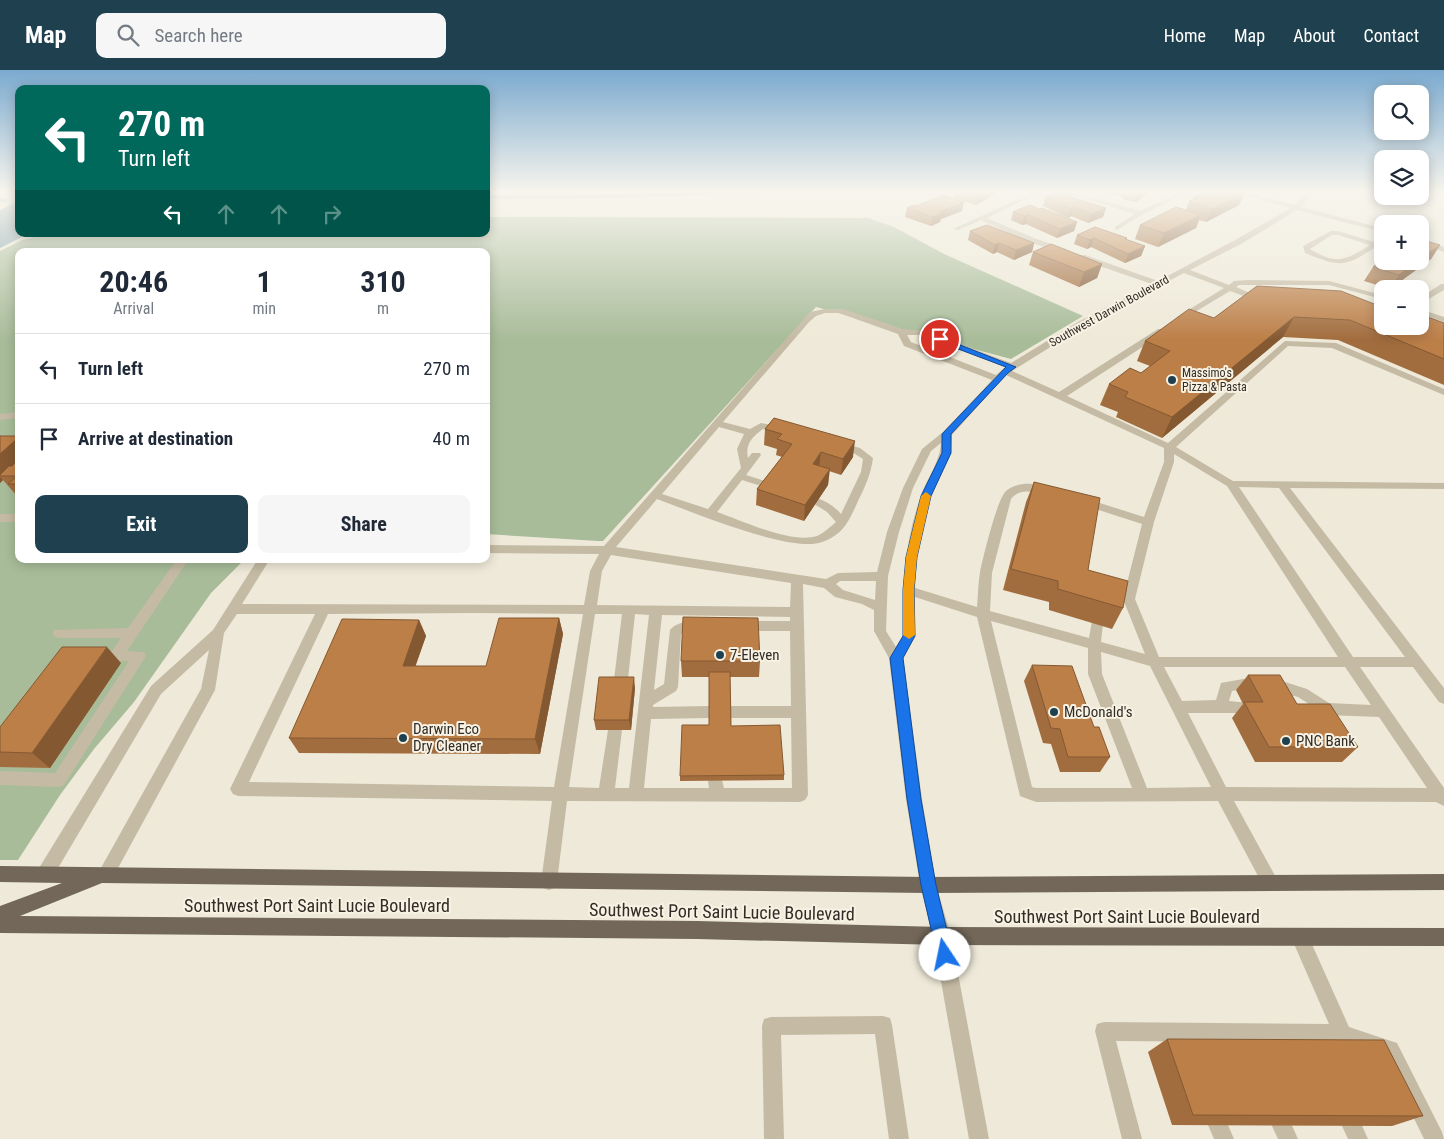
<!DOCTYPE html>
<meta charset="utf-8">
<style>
:root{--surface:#fff;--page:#f6f6f7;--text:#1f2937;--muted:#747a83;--line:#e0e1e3;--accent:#1f414f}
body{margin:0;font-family:"Roboto Condensed",sans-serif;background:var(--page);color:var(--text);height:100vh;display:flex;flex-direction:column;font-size:19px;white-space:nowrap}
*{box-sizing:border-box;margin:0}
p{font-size:16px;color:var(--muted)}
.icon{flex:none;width:28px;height:28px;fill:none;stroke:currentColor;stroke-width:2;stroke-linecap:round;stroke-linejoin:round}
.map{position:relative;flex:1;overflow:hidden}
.panel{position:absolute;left:15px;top:178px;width:475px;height:315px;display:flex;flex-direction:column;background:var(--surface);border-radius:10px;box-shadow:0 2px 12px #0003}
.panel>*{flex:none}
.hud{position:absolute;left:15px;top:15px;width:475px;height:152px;border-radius:10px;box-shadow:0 2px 12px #0003;background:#00695c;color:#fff;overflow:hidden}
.tools{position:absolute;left:1374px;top:15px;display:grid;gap:10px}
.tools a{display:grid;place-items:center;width:55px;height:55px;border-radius:10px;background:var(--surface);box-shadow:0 2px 12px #0003;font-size:25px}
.pin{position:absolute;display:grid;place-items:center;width:42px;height:42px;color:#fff;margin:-21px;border:2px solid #fff;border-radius:50%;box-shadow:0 1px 5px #0007}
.me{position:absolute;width:55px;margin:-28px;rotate:349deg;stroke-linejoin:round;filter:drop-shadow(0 0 4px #0008)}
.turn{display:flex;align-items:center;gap:18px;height:105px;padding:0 20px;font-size:22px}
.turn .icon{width:65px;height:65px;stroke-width:2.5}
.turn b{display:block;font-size:35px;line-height:42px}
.lanes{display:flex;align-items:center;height:48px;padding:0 20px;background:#0003;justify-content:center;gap:25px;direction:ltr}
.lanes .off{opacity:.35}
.eta{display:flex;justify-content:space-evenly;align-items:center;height:85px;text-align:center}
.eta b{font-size:30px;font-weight:700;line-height:35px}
.cta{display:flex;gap:10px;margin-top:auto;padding:10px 20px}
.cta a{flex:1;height:58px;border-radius:10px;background:var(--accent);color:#fff;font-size:20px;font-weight:700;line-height:58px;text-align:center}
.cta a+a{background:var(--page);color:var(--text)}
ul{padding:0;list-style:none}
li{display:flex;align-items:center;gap:15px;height:70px;padding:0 20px;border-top:1px solid var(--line)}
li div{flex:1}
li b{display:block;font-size:19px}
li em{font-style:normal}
header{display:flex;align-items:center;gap:30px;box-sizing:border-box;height:70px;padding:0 25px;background:var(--accent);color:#fff}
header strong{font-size:24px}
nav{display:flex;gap:28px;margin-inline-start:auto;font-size:18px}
.search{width:350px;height:45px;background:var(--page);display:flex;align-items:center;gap:12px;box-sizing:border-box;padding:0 18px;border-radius:10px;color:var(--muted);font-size:19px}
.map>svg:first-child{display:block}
</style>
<header>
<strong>Map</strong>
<div class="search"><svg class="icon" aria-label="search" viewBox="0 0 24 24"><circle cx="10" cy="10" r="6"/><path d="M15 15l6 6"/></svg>Search here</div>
<nav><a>Home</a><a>Map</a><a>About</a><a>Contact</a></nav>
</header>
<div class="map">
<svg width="1444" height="1069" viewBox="0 0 1444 1069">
<rect width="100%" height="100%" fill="#eee9d8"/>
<path fill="#a8bc99" d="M486,147l382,1 26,9 50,27 139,62 -72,43 -195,-52 -213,234h-5l-112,-7v-283h-467v308h226l-34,34 -77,109 -40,47 -34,46 -42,65h-18v-609l22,-11 26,-6h438z"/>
<path fill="#799ca9" d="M19,131v33h9l-28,14v-38z"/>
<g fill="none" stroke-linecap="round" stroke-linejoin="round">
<g stroke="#799ca9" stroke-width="4">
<path d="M486,127l136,-1 135,-5"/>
<path d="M0,130h5"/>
</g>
<g fill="#c5bba5" fill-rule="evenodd">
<path d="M1035,121h8l-56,27 47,20 32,11v4l-38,-11 -47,-22 -23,10 -5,-1z"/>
<path d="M1060,121h9l71,20 44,-20h8l-49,23 -26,16 -2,-1v-2l20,-13z"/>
<path d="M1228,121h10l57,14 13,-14h6l-13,16 81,21v4l-85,-22 -56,34 -51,26 39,15 5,-4 13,-1 82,1 53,14v4l-53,-14h-90l-3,2 14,6h13l4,2c-11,7 -26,0 -37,-4l-50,30h-3v-4l47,-29 -40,-15 -100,53 -72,45 47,21 99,-63h6v4l-97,63 101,47 117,-102 51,2 108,46v6l-112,-47 -44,-2 -112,101 57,34 211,2v6l-154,-1 154,200v16l-5,-2 -26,-35h-53l84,121v18l-8,-4 -202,-1 45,82 -2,6 -6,2 -6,-2 -47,-88 -182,1 -16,-6 -43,-179 -62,-20v39l-12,22 19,141 14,86 15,51 38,203h-20l-36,-203 -13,-51 -14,-86 -17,-141 -15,-27v-21l-12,-6 -27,-7 -11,-9 -21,-4 5,211 -3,5 -5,2 -233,-1 -10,81 -2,6 -6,2 -6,-2 -2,-6 11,-81 -314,-5 -5,-2 -3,-5 85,-175h-78l-13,19 -9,57 -104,191 -6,2 -6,-2 -2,-6 104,-186 8,-39 -48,44 -110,186 -6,2 -6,-2 -2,-6 2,-6 112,-182 62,-56 45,-71h12l-28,45 342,1 6,-34 9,-17 -113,-1v-8l118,1 206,-234 15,-3h18l60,20 22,2 86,32 67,-41 74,-38 -73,-25v-4h6l73,26 77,-41 56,-32zM825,243h14l59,21 6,12 88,34 -49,52 -21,17 -19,39 -16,44 -10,40 -39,1 -12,6 -210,-32 41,-48c33,12 135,55 165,43 22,-8 27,-21 36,-41 7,-14 13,-27 15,-43l-13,-10 -23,-6 -4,1v4l19,5 11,7 -2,13 -20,42c-7,-8 -15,-13 -25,-16l-5,4 16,10 9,10c-6,5 -12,11 -19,14 -26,8 -74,-15 -100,-24l25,-32 28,9 5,-3 -1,-2 -28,-9 15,-20 -1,-2h-8l-4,5c-3,-14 4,-21 15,-29l25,3v-4l-27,-5 -11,6 -27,-7 86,-100 7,-6zM907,265h14l84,32 -9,8 -85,-33zM1006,305l158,73v14l-20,55 -60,-19 -5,4 1,2 62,20 -19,75 22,55 -44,-12 2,-18 -1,-3h-10l-3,17 -99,-27 2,-38 19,-74c13,-15 26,-2 41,-6l1,-2c-4,-5 -14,-7 -21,-7 -9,-1 -19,1 -26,7 -9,8 -23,67 -26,81 -2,12 -2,24 -3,35l-62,-19 2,-31 14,-61 20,-43 1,-18zM719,357l25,7 -7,15 4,19 -33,41 -46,-15zM941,373c-1,19 -14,35 -20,53 -17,45 -18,92 -18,140l-7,11 -10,-16 2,-55 11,-44 14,-44 18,-37zM1174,384l53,32 111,171h-179l-24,-58 19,-77 20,-60zM1239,417l40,1 126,169h-52zM611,485l180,28 -1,24 -193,-2 5,-34zM840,511h36l-1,19 -32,-10 -7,-6zM472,543l111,1 -29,173 -305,-5 79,-168zM595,544h27l-9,74 2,4 5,2 5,-2 2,-4 8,-74 14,1 -20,173h-14l7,-58 -2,-4 -5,-2 -5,2 -2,4 -9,58 -30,-1zM662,545l128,2v4h-49l-5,2 -1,3 1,3 5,2h49l1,75h-60l-5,2 -2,4 2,4 5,2h60l1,70h-68l-3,-12 -5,-2 -5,2 -3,5 1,7h-65l7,-69 58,-1 5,-2 2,-4 -2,-4 -5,-2 -56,1v-2l23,-14 2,-4 3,-53 22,-5 1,-3 -1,-3c-10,-3 -26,-2 -33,7l-6,54 -10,6zM991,551l97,27v26l44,114h-96l-4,-1zM1101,582l49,14 61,121 -64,1 -45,-114zM1164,597h181l26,38 -42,-2 -22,-14 -25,-8 -39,-2 -22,4 -5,17 -34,1zM1243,619l39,4 16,4 28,18 53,2 48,71 -201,-1 -38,-74h56l5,-2 2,-4 -2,-4 -20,-2 3,-10z"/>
<path d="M1331,161h7l36,11 8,-4v5c-35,22 -36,27 -77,10l-2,-7zM1332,165h6l32,10c-26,16 -33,20 -60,4z"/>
<path d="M1420,169l24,8v5l-24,-9z"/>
<path d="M1441,214h3v6l-24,14v-6z"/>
<path d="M1420,239l24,8v5l-24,-8z"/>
<path d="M19,342v6l-19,2v-6z"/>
<rect x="0" y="444" width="19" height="8"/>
<path d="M177,489h12l-62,92 17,1 2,4 -82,129 -5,2 -59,-2v-14l55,2 74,-112 -34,-1 -2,-4 2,-4 17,-1 9,-13h-62l-5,-2 -1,-3 1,-3 74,-2z"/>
<path d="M1300,858l6,3 43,96 48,16 45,89 2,7h-20l-40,-82 -41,-14 -227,-2 26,98h-20l-27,-108 2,-7 7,-2 225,2 -38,-87 3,-6z"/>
<path d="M883,946l7,2 2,7 17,114h-20l-14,-105 -94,1 3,104h-20l-2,-113 2,-7 7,-2z"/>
<path d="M1218,1045l7,3 9,21h-20l-6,-14 3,-7z"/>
<path d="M1282,1046l7,3 9,20h-20l-6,-13 3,-7z"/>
<path d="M1352,1046l7,3 9,20h-20l-6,-13 3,-7z"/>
</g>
<path fill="#726758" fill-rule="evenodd" d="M0,796l928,11 516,-3v16l-516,3 -826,-10 -82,33 677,5 245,6 502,1v18l-502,-1 -245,-6 -697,-6v-27l62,-23 -62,-1z"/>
</g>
<g fill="#a26d3e">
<path d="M956,121h44l-24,14 -22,-7z"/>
<path d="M1097,121h51l-2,4 -10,7 -14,-3 1,-2z"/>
<path d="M1245,122l-6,13 -33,17 -7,-2 -3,8 -38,19 -23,-8 5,-14 46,-15 3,-9 4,-1 1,-3z"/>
<path d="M1072,126l-1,1 35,11 -3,9 -15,6 -17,-7 -3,2 -25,-12 2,-9z"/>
<path d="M916,136l46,5 -21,8 -1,3 -9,4 -26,-9 2,-9z"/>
<path d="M1013,142l64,10 -3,9 -17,7 -31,-14 -4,1 -11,-5z"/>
<path d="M970,161l64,12 -2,9 -18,8 -17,-8 -4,2 -25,-14z"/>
<path d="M1077,165l50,5 18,6 -4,10 -16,7 -34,-16 -4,2 -13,-5z"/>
<path d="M1440,175l-9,14 -41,30 -26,-8 9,-14z"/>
<path d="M1033,182l69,12 -5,14 -18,9 -50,-22z"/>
<path d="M1257,216l125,40 62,-3v62l-106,-45 -55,-3 -121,101 -46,-21 2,-5 -18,-7 9,-21 32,-11 9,-7 -13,-5 8,-20 69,-23z"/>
<path d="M774,348l79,39 -12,18 -12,-4 -1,14 -24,36 -48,-16 1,-16 25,-32 -6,-2 1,-6 -13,-4 1,-16z"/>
<path d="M0,366h19v61l-2,-1 -14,-16 -3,3z"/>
<path d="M1034,412l54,88 35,38 -11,21 -63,-19v-8l-46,-12 23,-88z"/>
<path d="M559,548l4,16 -23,120 -241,-1 -10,-15 130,-118 7,16 -11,30h71z"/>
<path d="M681,591h79l-1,16h-29l1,49 53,49v5l-104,1v-5l29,-51v-48h-27z"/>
<path d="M121,593l-71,105 -50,-1v-40z"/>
<path d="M1032,595l62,62 16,30 -10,15h-40l-9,-28 -8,-1 -19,-62z"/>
<path d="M1248,605l49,29 61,43 -16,15h-87l-23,-44 11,-14 -7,-14z"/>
<path d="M635,618l-4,42h-35l-2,-10z"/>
<path d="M1167,969l256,77 -31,10 -220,-1 -24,-73z"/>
</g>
<g fill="#845932">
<path d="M981,121h19l-24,14 2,-13z"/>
<path d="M1140,121h8l-2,4 -10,7z"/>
<path d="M1245,122l-6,13 -33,17 6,-13z"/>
<path d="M964,132l-2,9 -21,8 -1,3 -9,4 2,-9 6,-5z"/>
<path d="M1074,137l-3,9 -3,2 3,-9z"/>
<path d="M1106,138l-3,9 -15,6 3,-9z"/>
<path d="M1028,145l-2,9 -4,1 3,-9z"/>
<path d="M1201,145l-5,13 -38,19 6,-14z"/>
<path d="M1077,152l-3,9 -17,7 3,-9z"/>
<path d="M1094,168l-3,9 -4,2 3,-9z"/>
<path d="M999,173l-2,9 -4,2 2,-9z"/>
<path d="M1034,173l-2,9 -18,8 2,-10z"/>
<path d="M1440,175l-9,14 -41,30 9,-14 18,-14h3v-2z"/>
<path d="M1145,176l-4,10 -16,7 3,-9z"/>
<path d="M1102,194l-5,14 -18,9 5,-15z"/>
<path d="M1294,247l-11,20 -121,101 10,-21z"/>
<path d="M19,367v27l-19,12v-22z"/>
<path d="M855,371l-2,16 -12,18 2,-16z"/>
<path d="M821,382l-2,16 -6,-4z"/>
<path d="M830,399l-2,16 -24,36 1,-16z"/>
<path d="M0,407l3,3 -3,3z"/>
<path d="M559,548l4,16 -23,120 -5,-15z"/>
<path d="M419,550l7,16 -16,46 -7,-16z"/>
<path d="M107,577l14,16 -71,105 -18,-15z"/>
<path d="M634,607l1,11 -4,42 -2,-10z"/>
</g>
<g fill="#bc7f48" stroke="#845932">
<path d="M1210,121h30l5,1 -33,17 -23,-8 8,-3 -3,-1z"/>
<path d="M1061,122l11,4 -3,1 37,11 -15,6 -17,-7 -3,2 -26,-12z"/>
<path d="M943,125l21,7 -25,10 3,1 -9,4 -26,-9 7,-3 2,1z"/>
<path d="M1030,135l9,4 3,-1 35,14 -17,7 -32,-14 -3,1 -12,-4z"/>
<path d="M1176,137l25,8 -37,18 -24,-8z"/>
<path d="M987,155l47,18 -18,7 -17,-7 -4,2 -25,-14z"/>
<path d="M1095,157l32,11 -2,1 20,7 -17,8 -34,-16 -4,2 -13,-5z"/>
<path d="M1420,169l20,6 -20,14z"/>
<path d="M1051,174l51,20 -18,8 -51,-20z"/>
<path d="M1382,190v1h35l-18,14 -26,-8z"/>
<path d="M1257,216l84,5 41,16v19h38v-10l2,-1 22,8v36l-94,-39 -56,-3 -122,100 -47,-20 3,-5 -19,-8 21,-16 11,5 29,-22 -25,-10 44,-32 25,9z"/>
<path d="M774,348l81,23 -12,18 -22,-7 -8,12 17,5 -25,36 -48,-16 35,-45 -15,-5 5,-5 -17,-5z"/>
<path d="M0,366h19v1l-19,17z"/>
<path d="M19,389v25h-11l9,-8h-17v-1l9,-9h3z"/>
<path d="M1034,412l66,16 -12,72 40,11 -5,27 -65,-19v-8l-47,-12z"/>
<path d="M683,547l75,1 2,43h-79z"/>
<path d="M499,548h60l-24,121 -246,-1 53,-119 77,1 -16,46h83z"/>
<path d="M62,577h45l-75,106 -32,-1v-25z"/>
<path d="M1032,595l40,1 22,61h5l11,30h-42l-8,-28 -9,-1z"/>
<path d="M709,602h21l1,54 49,-1 4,50 -104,1 2,-51h27z"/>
<path d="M1248,605h32l17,29h33l28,43h-89l-25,-45h19z"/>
<path d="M599,607h35l-5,43h-35z"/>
<path d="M1167,969l217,1 39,76 -230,-1z"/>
</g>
<linearGradient id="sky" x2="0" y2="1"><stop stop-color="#7baacf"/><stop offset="0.45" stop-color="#f7f5ed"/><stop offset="1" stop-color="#f7f5ed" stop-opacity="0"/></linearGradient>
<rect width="1444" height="270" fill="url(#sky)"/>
<path fill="#1a73e8" stroke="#114b97" d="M940,267l76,30 -8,6 -57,61v19l-20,43 -14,61 -3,33 1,46 -12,22 18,141 15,86 17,70 -2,6 -6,2 -5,-2 -3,-6 -16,-70 -14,-86 -17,-141 13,-22v-46l3,-33 15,-61 21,-43v-19l64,-67 -69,-26 -1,-2z"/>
<path fill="#f59e0b" d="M926,422l5,4 -14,61 -3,33 1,45 -6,4 -6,-4v-45l3,-33 15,-61z"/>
<g fill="#1f414f" stroke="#f7f2e3" stroke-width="2">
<circle cx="1172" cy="310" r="5"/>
<circle cx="720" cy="585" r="5"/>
<circle cx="1054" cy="642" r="5"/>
<circle cx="403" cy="668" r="5"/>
<circle cx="1286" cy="671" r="5"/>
</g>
<g text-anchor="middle" stroke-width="4" stroke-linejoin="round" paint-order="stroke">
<g font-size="12" fill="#312c26" stroke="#f7f2e3">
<text transform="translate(1109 241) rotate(-29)" y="4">Southwest Darwin Boulevard</text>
</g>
<g font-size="12" fill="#312c26" stroke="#f7f2e3" text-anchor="start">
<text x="1182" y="307">Massimo's<tspan x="1182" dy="14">Pizza &amp; Pasta</tspan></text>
</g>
<g font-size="15" fill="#312c26" stroke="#f7f2e3" text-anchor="start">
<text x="730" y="590">7-Eleven</text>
<text x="1064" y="647">McDonald's</text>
<text x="413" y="664">Darwin Eco<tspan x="413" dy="17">Dry Cleaner</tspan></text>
<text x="1296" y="676">PNC Bank</text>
</g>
<g font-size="18" fill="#312c26" stroke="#f7f2e3">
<text x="317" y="842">Southwest Port Saint Lucie Boulevard</text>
<text transform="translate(722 842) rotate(1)" y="6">Southwest Port Saint Lucie Boulevard</text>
<text x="1127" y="853">Southwest Port Saint Lucie Boulevard</text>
</g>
</g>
</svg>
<div class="tools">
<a><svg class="icon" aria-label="search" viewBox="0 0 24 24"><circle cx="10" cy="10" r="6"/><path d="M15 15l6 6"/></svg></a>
<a><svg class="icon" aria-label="layers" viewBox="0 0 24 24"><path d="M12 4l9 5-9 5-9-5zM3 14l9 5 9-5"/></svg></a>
<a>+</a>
<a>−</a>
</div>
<div class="pin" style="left:940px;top:269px;background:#d93025"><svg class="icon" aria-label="arrive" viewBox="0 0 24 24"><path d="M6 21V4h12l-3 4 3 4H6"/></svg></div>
<svg class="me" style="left:945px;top:885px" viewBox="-20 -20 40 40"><circle r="19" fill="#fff"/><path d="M0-13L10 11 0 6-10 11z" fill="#1a73e8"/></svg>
<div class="hud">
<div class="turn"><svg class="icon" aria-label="left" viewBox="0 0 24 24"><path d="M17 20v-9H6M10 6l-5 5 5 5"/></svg><div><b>270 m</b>Turn left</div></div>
<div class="lanes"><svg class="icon" aria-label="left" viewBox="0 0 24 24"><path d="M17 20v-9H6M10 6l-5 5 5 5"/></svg><svg class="icon off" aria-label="ahead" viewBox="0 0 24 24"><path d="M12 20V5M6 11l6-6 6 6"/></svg><svg class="icon off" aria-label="ahead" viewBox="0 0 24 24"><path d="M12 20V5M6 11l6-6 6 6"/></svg><svg class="icon off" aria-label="right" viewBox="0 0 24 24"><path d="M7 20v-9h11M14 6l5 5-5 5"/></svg></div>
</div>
<section class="panel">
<div class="eta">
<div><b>20:46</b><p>Arrival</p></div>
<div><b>1</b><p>min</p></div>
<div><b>310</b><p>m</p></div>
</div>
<ul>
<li><svg class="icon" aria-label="left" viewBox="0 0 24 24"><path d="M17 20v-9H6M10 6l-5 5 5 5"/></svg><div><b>Turn left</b></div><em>270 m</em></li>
<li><svg class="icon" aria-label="arrive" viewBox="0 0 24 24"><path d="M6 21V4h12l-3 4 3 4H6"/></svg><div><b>Arrive at destination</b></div><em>40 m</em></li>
</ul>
<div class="cta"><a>Exit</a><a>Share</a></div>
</section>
</div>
